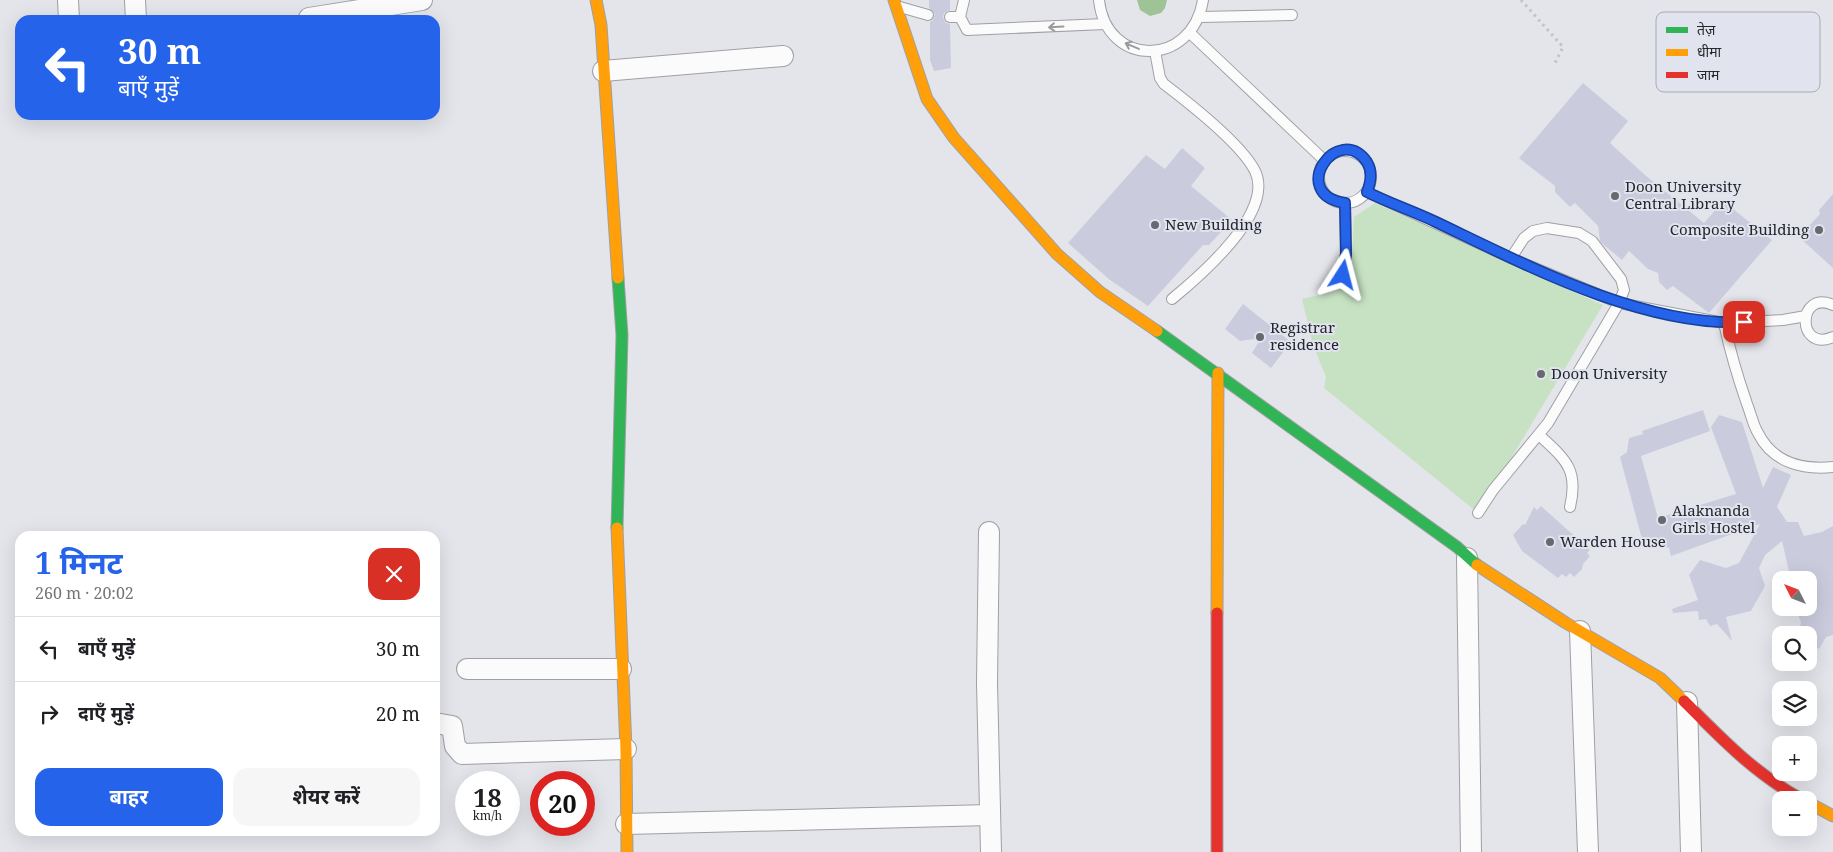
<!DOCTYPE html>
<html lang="hi">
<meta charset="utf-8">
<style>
:root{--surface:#fff;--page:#f6f6f6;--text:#202124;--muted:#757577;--line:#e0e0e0;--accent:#2563eb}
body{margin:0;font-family:"Noto Serif","Noto Sans Devanagari",serif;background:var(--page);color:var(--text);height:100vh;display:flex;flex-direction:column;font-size:19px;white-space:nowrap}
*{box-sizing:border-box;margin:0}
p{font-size:16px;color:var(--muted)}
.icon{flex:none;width:28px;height:28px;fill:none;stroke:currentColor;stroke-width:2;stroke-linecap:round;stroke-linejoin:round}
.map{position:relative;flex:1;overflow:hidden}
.side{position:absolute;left:15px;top:531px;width:425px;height:305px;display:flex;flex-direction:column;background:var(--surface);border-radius:15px;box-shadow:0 5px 20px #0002}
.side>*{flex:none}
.guide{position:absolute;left:15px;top:15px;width:425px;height:105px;border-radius:15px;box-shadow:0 5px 20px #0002;background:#2563eb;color:#fff;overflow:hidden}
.needle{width:32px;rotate:312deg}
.controls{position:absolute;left:1772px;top:571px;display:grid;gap:10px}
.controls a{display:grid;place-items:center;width:45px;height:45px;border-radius:10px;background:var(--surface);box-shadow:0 5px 20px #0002;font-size:25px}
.speed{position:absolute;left:455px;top:771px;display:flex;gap:10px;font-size:25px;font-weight:700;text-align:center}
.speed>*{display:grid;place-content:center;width:65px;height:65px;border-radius:50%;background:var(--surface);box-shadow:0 5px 20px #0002;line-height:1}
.speed small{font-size:12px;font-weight:400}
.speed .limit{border:8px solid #d22;background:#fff;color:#111}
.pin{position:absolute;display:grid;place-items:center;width:42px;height:42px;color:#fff;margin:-21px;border-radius:10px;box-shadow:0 2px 8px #0006}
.me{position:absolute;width:55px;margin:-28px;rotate:9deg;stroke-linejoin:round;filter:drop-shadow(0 0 4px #0008)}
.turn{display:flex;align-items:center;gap:18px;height:105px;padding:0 20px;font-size:22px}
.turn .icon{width:65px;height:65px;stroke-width:2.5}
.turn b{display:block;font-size:35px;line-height:42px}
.round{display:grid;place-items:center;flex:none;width:52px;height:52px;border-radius:15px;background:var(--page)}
.headline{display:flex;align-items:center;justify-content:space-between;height:85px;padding:0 20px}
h1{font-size:30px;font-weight:700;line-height:38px;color:var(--accent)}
.cta{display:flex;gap:10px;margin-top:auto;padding:10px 20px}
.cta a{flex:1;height:58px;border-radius:15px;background:var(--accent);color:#fff;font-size:20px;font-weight:700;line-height:58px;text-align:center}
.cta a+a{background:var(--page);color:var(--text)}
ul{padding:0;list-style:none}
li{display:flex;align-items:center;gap:15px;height:65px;padding:0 20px;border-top:1px solid var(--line)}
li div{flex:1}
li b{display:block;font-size:19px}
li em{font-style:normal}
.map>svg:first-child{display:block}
</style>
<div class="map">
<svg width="1833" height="852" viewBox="0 0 1833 852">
<rect width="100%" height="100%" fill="#e4e5eb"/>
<path fill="#c7e2c3" d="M1375,203l228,102 -125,208 -154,-125 2,-11 -13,-32 -11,-46 30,-7 19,-24 3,-51z"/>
<path fill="#9dc396" d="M1137,0h30l-2,8 -4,5 -11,3 -10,-6z"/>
<g fill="#caccde">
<path d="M929,0h21v10l-6,3 -1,4 3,6 4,1 1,44 -17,3 -4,-11v-38l3,-2 2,-6 -6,-6z"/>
<path d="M1583,83l45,38 -18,22 35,32 59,48 19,-22 49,39 -63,73 -36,-27 -6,4 -8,-8 -1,-9 -10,-4 -19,-18 -7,9 -18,-15 -4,-4 -2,-15 -23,-23 -5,4 -15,-15v-6l-36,-28z"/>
<path d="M1182,148l23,20 -14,18 41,34 -23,25h-6l-55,61 -38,-26 -42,-37 78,-88 19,14z"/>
<path d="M1833,194v74l-34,-31 21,-23 -1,-4z"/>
<path d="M1243,304l48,38 -20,26 -19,-15 9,-15 -21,3 -15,-12z"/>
<path d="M1703,410l7,21 -69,25 17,62 78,-24 -25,-67 8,-12 23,7 21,66 10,-21 18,8 -14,32 10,15h11l6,14 18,-4 11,-6v109l-7,2 -7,12 -10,-7v-7l-9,-8 1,-5 -6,-14h14v-28h-18l-9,-39 -17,14 -6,13 6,18 -14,25 -25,6 6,24 -15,-17 -7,2 -4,-7 -7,1 -1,-9 -25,2 -1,-4 26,-9 -9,-25 11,-15 26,8 13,-5 21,-39 -89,32 -2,-8 -27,-9 -22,-82 7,-5 2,-14 14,-4 -1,-3z"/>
<path d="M1541,506l49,44 -3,3 3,3 -7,8 -1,5 -8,8 -4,-4 -4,4 -4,-3 -4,4 -36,-27 -9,-16 10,-11 2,1 9,-18 3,3z"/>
</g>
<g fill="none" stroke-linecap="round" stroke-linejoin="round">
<defs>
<g id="lane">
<path d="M964,0l-4,17 7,13 138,-6"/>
<path d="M1099,0c7,68 93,68 104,0"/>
<path d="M900,7l28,8"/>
<path d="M950,17h10"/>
<path d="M1200,17l92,-2"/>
<path d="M1190,33l134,127"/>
<path d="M1155,51l5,27 4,6c25,19 77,59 91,87 20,41 -55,105 -83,128"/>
<circle cx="1345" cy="177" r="26"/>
<path d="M1367,192l144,66 108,45 105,20 59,-3 23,-4"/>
<path d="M1334,283l9,-8 3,-21 -1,-51"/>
<path d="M1833,305c-36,-16 -37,48 0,32"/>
<path d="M1724,323c6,28 14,55 23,81 4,10 6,21 11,29 15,30 45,37 75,34"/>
<path d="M1539,435c26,24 40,34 31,72"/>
<path d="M1478,513l15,-23 55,-67 71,-120 5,-13 -3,-11 -29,-38 -13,-8 -32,-5 -14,3 -9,7 -13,20"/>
</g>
<g id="street">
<path d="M68,0l1,20"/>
<path d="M135,0l1,20"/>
<path d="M309,18l113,-18"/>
<path d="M603,71l180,-15"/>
<path d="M989,532l-2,151 4,169"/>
<path d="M1467,558l4,294"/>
<path d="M1580,631l8,221"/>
<path d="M467,669h154"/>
<path d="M1687,702l4,150"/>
<path d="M435,723l17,3 3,20 7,8 164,-5"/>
<path d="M626,824l364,-9"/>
</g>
<g id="fast">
<path d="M1157,331l300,216 20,18"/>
<path d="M617,528l5,-193 -4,-57"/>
</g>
<g id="slow">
<path d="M596,0l5,25 17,253"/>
<path d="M894,0l33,99 27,39 103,116 43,38 57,39"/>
<path d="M617,528l9,221 1,103"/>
<path d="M1477,565l89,58 94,55 24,23"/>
<path d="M1217,613l1,-240"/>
<path d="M1809,803l24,13"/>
</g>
<g id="jam">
<path d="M1684,701c38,38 71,73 119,99"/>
<path d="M1217,852v-239"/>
</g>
</defs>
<use href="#lane" stroke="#9fa0a4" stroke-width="12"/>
<use href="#street" stroke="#9fa0a4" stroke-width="22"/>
<use href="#fast" stroke="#9fa0a4" stroke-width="13"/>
<use href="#slow" stroke="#9fa0a4" stroke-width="13"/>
<use href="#jam" stroke="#9fa0a4" stroke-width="13"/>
<path stroke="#c3c3c5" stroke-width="3" stroke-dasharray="2.5 4" stroke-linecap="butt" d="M1521,0l42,47 -8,16"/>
<use href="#lane" stroke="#fbfbfc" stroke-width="10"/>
<use href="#street" stroke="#fbfbfc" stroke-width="20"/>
<use href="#fast" stroke="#30b455" stroke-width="11"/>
<use href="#slow" stroke="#ff9f0a" stroke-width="11"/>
<use href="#jam" stroke="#e5322d" stroke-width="11"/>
</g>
<defs><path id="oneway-shaft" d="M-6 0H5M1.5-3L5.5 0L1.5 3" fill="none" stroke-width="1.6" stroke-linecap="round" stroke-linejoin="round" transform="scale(1.25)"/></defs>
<g stroke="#9b9b9e">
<use href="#oneway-shaft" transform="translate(1056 27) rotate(177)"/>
<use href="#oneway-shaft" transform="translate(1132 46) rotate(-157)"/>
</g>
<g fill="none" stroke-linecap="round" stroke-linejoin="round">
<defs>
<path id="route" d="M1343,275l3,-21 -1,-51c-58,-9 -7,-82 22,-41 6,10 4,20 0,30 22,11 46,19 69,30 90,43 207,105 308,100"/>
</defs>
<use href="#route" stroke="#184099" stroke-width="12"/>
<use href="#route" stroke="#2563eb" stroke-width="9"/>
</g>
<g fill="#68696e" stroke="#e1e3ee" stroke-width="2">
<circle cx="1615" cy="196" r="5"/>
<circle cx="1155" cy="225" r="5"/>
<circle cx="1819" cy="230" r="5"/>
<circle cx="1260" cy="337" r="5"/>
<circle cx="1541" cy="374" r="5"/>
<circle cx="1662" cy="520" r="5"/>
<circle cx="1550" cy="542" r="5"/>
</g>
<g text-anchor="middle" stroke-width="4" stroke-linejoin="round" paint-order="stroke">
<g font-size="15" fill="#25262a" stroke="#e1e3ee" text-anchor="start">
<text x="1625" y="192">Doon University<tspan x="1625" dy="17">Central Library</tspan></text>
<text x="1165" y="230">New Building</text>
<text x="1809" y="235" text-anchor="end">Composite Building</text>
<text x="1270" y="333">Registrar<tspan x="1270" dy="17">residence</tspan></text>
<text x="1551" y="379">Doon University</text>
<text x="1672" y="516">Alaknanda<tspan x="1672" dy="17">Girls Hostel</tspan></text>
<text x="1560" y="547">Warden House</text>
</g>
</g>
<rect x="1656" y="12" width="164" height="80" rx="8" fill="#e1e3ee" stroke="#a9aab3" stroke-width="1"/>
<rect x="1666" y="27" width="22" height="6" fill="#30b455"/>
<rect x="1666" y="49" width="22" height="7" fill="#ff9f0a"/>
<rect x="1666" y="72" width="22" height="6" fill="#e5322d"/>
<g font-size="14" fill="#25262a">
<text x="1697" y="35">तेज़</text>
<text x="1697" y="57">धीमा</text>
<text x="1697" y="80">जाम</text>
</g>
</svg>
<div class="controls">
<a><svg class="needle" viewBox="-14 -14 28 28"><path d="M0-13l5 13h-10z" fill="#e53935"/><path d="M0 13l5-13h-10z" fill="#757577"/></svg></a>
<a><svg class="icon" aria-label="search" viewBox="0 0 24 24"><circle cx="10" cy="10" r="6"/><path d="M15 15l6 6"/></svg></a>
<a><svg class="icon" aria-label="layers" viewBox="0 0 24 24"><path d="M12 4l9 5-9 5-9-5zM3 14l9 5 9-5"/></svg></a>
<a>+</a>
<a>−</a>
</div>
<div class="speed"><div>18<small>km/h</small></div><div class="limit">20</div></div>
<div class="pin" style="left:1744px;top:322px;background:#d93025"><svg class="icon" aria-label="arrive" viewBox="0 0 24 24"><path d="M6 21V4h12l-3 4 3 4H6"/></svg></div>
<svg class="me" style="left:1343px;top:275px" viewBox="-20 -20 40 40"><path d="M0-17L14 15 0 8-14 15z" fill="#2563eb" stroke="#fff" stroke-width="4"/></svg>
<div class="guide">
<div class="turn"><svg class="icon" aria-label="left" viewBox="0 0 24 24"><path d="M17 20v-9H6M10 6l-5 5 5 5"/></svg><div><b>30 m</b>बाएँ मुड़ें</div></div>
</div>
<section class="side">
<div class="headline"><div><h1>1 मिनट</h1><p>260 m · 20:02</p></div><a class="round" style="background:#d93025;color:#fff"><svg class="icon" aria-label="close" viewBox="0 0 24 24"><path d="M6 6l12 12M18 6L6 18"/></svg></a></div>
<ul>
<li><svg class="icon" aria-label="left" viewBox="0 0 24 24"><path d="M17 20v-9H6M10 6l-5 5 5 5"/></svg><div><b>बाएँ मुड़ें</b></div><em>30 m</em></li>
<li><svg class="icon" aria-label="right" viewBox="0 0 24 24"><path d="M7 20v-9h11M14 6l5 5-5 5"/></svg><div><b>दाएँ मुड़ें</b></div><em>20 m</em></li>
</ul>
<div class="cta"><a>बाहर</a><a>शेयर करें</a></div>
</section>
</div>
